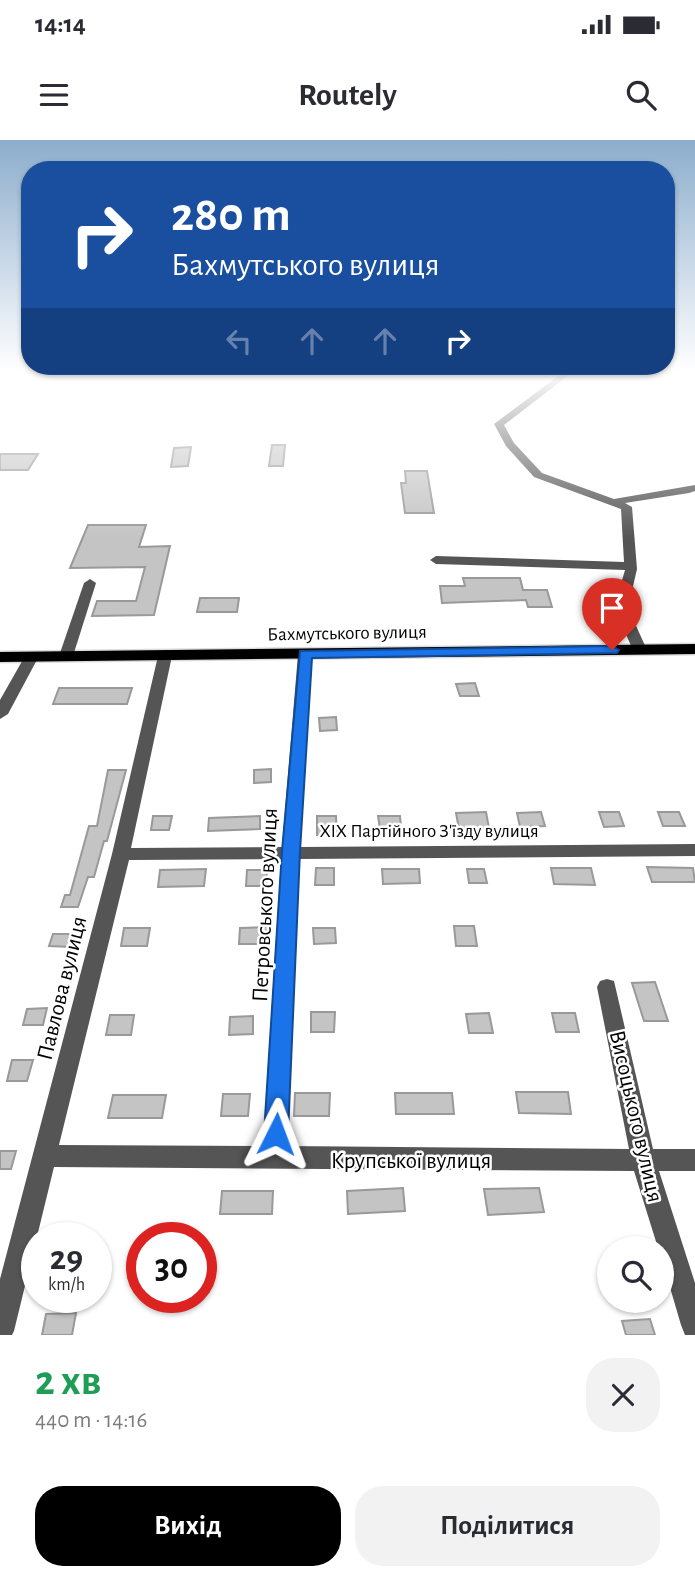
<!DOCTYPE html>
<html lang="uk">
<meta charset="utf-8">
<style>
:root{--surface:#fff;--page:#f2f2f3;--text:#2b2b33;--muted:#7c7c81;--accent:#000}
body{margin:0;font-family:"Alegreya Sans",sans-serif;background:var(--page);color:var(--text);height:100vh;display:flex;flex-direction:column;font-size:26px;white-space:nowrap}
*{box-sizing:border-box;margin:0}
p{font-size:23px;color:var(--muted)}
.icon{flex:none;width:38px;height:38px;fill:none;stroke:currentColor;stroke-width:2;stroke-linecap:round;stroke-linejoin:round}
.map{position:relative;height:1195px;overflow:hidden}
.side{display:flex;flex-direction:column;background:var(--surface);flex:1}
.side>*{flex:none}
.top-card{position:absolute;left:21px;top:21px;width:654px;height:214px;border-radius:28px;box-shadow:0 2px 5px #0004;background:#1a4fa0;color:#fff;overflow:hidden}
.fabs{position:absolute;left:597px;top:1096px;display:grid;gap:14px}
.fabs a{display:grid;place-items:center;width:77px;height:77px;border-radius:50%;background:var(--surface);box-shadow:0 2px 5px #0004;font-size:35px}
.speed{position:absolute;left:21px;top:1082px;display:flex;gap:14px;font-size:35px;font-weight:700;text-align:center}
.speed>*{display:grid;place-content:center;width:91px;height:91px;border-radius:50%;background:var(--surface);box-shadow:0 2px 5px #0004;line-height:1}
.speed small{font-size:18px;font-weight:400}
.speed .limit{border:10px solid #d22;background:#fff;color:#111}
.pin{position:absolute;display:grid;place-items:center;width:60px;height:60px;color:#fff;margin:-72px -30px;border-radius:50% 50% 50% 0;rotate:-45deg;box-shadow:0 0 7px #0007}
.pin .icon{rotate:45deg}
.me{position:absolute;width:77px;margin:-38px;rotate:3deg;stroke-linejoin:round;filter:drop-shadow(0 0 5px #0008)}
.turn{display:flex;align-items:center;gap:24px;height:147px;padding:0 35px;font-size:32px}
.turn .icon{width:91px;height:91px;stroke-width:2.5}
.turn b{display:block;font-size:49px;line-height:60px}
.lanes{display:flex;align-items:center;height:66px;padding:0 35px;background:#0003;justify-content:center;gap:35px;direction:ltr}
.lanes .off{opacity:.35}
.round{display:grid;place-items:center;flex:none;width:74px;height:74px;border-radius:28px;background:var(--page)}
.headline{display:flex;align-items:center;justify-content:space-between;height:119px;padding:0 35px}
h1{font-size:42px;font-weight:600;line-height:52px;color:#1e9e55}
.primary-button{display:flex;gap:14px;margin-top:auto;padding:14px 35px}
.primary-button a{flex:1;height:80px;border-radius:28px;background:var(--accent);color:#fff;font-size:28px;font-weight:600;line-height:80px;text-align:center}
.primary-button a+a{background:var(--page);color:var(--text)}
.status{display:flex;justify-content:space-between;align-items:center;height:49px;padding:0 35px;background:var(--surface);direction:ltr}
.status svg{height:19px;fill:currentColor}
header{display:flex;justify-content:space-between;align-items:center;height:91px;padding:0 35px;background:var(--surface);font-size:32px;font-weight:600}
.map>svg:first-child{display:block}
</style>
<div class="status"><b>14:14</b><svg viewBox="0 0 49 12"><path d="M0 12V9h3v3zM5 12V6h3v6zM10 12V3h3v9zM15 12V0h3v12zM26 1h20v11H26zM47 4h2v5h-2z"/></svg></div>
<header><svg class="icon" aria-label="menu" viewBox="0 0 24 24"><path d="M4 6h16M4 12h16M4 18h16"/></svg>Routely<svg class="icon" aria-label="search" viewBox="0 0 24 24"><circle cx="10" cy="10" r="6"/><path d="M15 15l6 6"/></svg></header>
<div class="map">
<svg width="695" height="1195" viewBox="0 0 695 1195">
<rect width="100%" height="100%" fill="#fff"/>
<g fill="#c4c4c4" stroke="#999" stroke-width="2">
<path d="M272,305h13l-2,21h-14z"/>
<path d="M191,307l-3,19 -17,1 3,-19z"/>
<path d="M0,314h38l-10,16h-28z"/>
<path d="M405,331h22l7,42h-29l-4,-30h5z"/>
<path d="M88,385h58l-7,22 31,-1 -16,69 -62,1 5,-15h39l9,-34 -75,1z"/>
<path d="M463,438h57l3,12h24l5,17h-24l-2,-7 -84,3 -2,-17h25z"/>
<path d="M200,458h39l-2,14h-40z"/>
<path d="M475,543l4,13h-19l-4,-12z"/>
<path d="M59,548h73l-5,16h-74z"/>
<path d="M336,577l1,13 -17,1 -1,-13z"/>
<path d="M271,629v13l-17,1v-13z"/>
<path d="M108,630h18l-19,71h-3l-10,36h-6l-10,30h-17l4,-12h5l19,-69h8z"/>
<path d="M486,672l3,16 -30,1 -3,-16z"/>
<path d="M541,672l4,14 -25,1 -3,-14z"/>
<path d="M599,672h20l5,14 -20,1z"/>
<path d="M658,672h21l6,14h-22z"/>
<path d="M153,676h19l-3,14h-18z"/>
<path d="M260,676v13l-52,2 1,-13z"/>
<path d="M317,676h19l1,19h-20z"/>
<path d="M378,676h22l1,12 -21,1z"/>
<path d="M647,727l46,1 2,14h-43z"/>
<path d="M316,728h18v17h-19z"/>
<path d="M551,728h40l4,17 -41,-1z"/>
<path d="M206,729l-2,17 -46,1 2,-17z"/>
<path d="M382,729h37l1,14 -37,1z"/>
<path d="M467,729h17l3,14h-18z"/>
<path d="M247,730h20l-1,16h-20z"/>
<path d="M454,786h20l3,20h-21z"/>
<path d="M268,787l-2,17h-27l1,-16z"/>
<path d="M124,788h26l-3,18h-26z"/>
<path d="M313,788h22l1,15 -22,1z"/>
<path d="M53,794h23l-4,13 -23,-1z"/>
<path d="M655,842l13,39h-24l-12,-38z"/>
<path d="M47,868l-4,17h-20l4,-16z"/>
<path d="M311,872h24l-1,20h-23z"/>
<path d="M489,873l4,20h-24l-3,-19z"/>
<path d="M552,873h23l4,19h-23z"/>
<path d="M110,875h24l-3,20h-25z"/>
<path d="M253,876v18l-24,1 1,-18z"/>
<path d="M12,920h21l-6,21h-20z"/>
<path d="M516,952h52l3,22 -52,-1z"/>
<path d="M295,953h35l-1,23h-35z"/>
<path d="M395,953h57l2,21h-58z"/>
<path d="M223,954h27l-2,22h-27z"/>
<path d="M113,955h53l-4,23h-54z"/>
<path d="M0,1011h16l-5,18h-11z"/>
<path d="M403,1048l2,23 -57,3 -1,-23z"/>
<path d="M539,1048l5,24 -56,3 -4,-26z"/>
<path d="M222,1051h51l-1,23h-52z"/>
<path d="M76,1173l-4,22h-30l4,-21z"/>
<path d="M650,1179l5,16h-29l-4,-14z"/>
</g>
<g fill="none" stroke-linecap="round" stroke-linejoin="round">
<defs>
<path id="major" d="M695,504v10l-695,8v-10z"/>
</defs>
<use href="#major" stroke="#dbdbdb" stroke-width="3"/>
<g fill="#555" fill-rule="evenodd">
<path d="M565,231h9l-70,54 10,18 28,30 72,26 81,-14v6l-6,2 -64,10 7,4 5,62 -9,39 19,42 -2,3h-10l-2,-3 -19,-42 11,-38 -189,-6 -6,-4 6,-4 188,6 -3,-53 -87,-32 -28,-31 -12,-22z"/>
<path d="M90,439l6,4 -23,73 -2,3h-10l-2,-3 25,-73z"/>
<path d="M305,510l7,4 -12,193 395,-3v12l-395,3 -13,287 342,3 -32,-162 3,-6 7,-2 7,2 39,168h42v22h-36l36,112v52h-10l-4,-10 -19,-65v-12h-4l-24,-77 -580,-4 -40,164 -2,4h-12v-56l112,-425 46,-198 7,-4 7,4 -41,192 151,-1 16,-193zM281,719l-18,287 -204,-1 70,-285z"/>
<path d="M32,512l7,4 -31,58 -8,5v-19l25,-44z"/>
</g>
<use href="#major" fill="#000" fill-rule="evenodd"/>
</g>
<linearGradient id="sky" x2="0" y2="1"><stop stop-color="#8cadcc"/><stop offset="0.58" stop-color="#fff"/><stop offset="1" stop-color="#fff" stop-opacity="0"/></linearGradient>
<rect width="695" height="398" fill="url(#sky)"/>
<path fill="#1a73e8" stroke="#114b97" stroke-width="2" d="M612,506l7,4 -2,3 -305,5 -12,193 -12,283 -4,7 -8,3 -9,-3 -3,-7 18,-283 18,-200z"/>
<g text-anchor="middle" stroke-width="5" stroke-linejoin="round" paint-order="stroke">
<g font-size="19" fill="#000" stroke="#fff">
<text transform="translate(347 492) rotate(-1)" y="7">Бахмутського вулиця</text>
<text x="429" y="697">XIX Партійного З'їзду вулиця</text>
</g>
<g font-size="23" fill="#000" stroke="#fff">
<text transform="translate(264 765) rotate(-87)" y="8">Петровського вулиця</text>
<text transform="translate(61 848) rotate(-76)" y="8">Павлова вулиця</text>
<text transform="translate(637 976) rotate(77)" y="8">Висоцького вулиця</text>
<text x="411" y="1028">Крупської вулиця</text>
</g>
</g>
</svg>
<div class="fabs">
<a><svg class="icon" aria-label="search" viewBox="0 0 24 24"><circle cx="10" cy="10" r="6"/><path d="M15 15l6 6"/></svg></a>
</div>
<div class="speed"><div>29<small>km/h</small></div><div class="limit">30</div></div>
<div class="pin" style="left:612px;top:510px;background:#d93025"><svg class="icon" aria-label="arrive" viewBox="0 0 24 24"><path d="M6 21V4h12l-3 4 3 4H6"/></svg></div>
<svg class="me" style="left:276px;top:994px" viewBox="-20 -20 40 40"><path d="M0-17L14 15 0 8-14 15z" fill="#1a73e8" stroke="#fff" stroke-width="4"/></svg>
<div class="top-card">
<div class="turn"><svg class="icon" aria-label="right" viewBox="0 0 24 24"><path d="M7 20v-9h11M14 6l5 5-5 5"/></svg><div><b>280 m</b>Бахмутського вулиця</div></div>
<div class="lanes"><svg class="icon off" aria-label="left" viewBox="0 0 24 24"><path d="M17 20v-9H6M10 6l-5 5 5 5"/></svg><svg class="icon off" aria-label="ahead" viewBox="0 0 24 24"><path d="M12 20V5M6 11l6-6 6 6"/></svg><svg class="icon off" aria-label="ahead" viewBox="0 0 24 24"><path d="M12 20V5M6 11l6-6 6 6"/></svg><svg class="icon" aria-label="right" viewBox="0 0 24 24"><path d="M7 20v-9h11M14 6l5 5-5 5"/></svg></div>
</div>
</div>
<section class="side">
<div class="headline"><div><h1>2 хв</h1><p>440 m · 14:16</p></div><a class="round"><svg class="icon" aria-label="close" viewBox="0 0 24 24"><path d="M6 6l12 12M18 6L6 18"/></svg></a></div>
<div class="primary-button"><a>Вихід</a><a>Поділитися</a></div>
</section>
